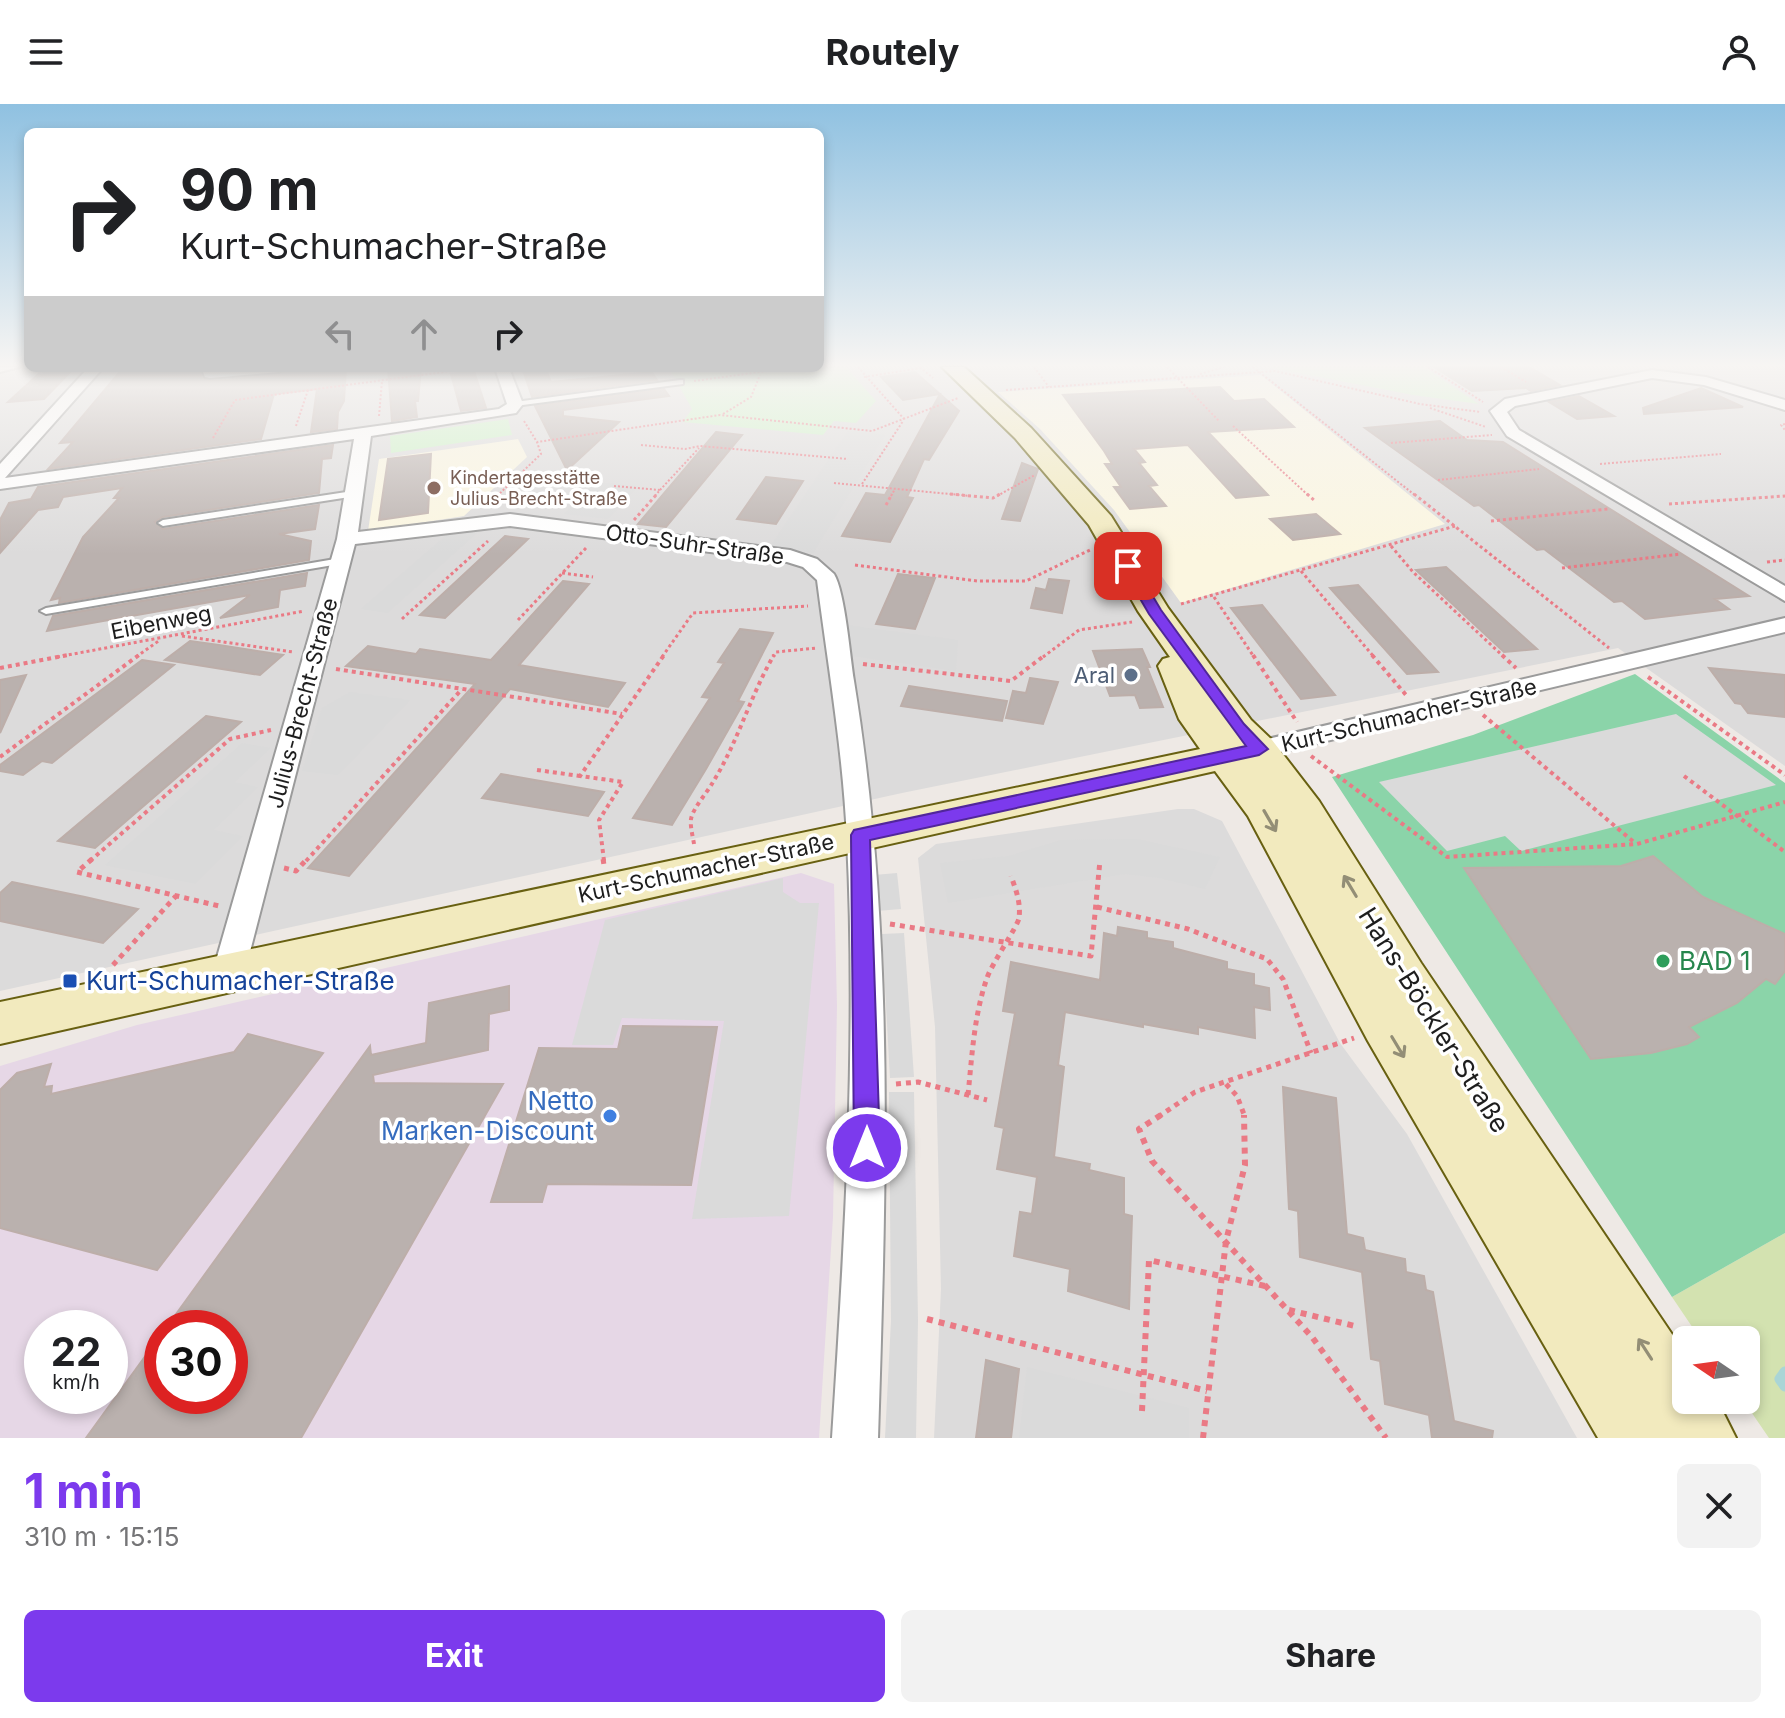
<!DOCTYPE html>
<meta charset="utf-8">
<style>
:root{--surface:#fff;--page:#f2f2f2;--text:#202124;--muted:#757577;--accent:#7c3aed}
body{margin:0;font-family:Inter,sans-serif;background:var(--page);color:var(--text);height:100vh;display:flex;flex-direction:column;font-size:30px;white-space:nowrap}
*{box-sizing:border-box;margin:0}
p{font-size:26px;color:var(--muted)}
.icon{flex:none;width:44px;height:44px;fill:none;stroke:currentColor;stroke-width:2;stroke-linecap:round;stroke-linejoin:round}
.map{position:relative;height:1334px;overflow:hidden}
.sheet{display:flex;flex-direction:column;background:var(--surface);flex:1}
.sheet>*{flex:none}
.hud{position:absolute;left:24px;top:24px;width:800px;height:244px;border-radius:12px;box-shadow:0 4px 12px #0003;background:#fff;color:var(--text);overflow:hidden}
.needle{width:52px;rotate:283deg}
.controls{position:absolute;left:1672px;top:1222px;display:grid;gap:16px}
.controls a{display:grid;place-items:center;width:88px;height:88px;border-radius:12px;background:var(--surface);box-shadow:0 4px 12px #0003;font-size:40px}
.speed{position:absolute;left:24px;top:1206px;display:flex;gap:16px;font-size:40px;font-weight:700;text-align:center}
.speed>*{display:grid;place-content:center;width:104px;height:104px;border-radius:50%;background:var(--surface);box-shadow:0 4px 12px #0003;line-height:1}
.speed small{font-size:20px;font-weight:400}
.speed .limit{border:12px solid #d22;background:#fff;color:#111}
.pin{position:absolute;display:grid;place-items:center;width:68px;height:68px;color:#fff;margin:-34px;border-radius:16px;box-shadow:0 4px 12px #0006}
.me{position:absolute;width:88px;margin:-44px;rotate:0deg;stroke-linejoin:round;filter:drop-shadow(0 0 6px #0008)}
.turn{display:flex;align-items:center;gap:28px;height:168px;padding:0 24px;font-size:36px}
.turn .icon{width:104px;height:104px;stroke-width:2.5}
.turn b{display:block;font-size:56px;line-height:68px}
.lanes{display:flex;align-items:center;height:76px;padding:0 24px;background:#0003;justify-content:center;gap:40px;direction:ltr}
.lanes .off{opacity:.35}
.round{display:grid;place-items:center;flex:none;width:84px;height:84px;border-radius:12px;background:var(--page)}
.summary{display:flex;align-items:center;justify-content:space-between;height:136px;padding:0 24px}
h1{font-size:48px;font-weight:700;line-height:60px;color:var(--accent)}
.button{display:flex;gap:16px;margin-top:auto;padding:16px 24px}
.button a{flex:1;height:92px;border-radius:12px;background:var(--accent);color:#fff;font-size:32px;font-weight:700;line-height:92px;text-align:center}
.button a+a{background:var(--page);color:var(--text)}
header{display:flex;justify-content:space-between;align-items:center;height:104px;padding:0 24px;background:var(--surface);font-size:36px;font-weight:700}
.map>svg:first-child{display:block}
</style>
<header><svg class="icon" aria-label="menu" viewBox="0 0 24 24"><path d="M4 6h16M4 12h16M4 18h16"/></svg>Routely<svg class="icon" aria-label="person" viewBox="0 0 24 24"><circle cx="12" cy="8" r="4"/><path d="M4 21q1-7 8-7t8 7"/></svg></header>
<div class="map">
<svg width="1785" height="1334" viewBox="0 0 1785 1334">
<rect width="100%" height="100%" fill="#eee9e5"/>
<g fill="#dcdbdb">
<path d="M0,263h1785v399l-167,-118 -716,145 -902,198z"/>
<path d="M1178,705h16l28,12 118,222 67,91 170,304h-643l7,-149 -6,-262 -17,-169 18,-14z"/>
</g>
<path fill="#e6d7e6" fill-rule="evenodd" d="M801,769l33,11 3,122 -4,211 -14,221h-819v-372l137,-41zM42,1224h68v68h-68zM162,1224h68v68h-68z"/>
<g fill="#fbf6e0">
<path d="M1261,271l184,149 -264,79 -67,-93 -74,-81 -42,-37z"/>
<path d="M518,335l9,18 -63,59 -96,15 11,-72z"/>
</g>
<path fill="#d3e2b0" d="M1785,1129v205h-16l-26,-38h3v-60h-45l-29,-43z"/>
<g fill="#ccf3c6">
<path d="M846,263l30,34 -20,22 -22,-2 -11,14 -140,-13 9,-13 -23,-41z"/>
<path d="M1268,263h156l55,37 -66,-9z"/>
<path d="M508,315l4,16 -121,18 -1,-17z"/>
</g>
<path fill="#8bd4a9" d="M1635,570l150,109v450l-113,64 -340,-520 141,-42z"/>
<g fill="#dadada">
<path d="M848,327l37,4 -72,118 -43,-6z"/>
<path d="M596,378l42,4 -30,33 -44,-5z"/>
<path d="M455,424l24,3 -92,82 -26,-4z"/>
<path d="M846,521l112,15 -2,31 -111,-16z"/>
<path d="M350,588l60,8 -72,75 -36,-4 20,-63z"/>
<path d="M1676,610l100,71 -255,66 -16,-15 -58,15 -68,-69z"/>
<path d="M242,639l29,5 -36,34 23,5 -44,43 29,6 -48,48 -90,-19z"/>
<path d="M1137,735l83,18 -15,32 -46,-11 -34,-4 -177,29 -8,-40 69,-7 52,-16z"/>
<path d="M897,769l4,36 -24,2 -3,-36z"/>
<path d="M783,774v14l17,11h19l-30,313 -97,3 32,-198 -102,-3 -9,27h-41l33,-125z"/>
<path d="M904,829l10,144 -24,1 -8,-144z"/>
<path d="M889,988h25l4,228 -2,118h-31l6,-118z"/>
<path d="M1027,1263l162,41v30h-170z"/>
</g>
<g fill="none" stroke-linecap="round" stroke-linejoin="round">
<path stroke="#aad5d6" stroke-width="11" d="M1785,1268l-5,7 5,7"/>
</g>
<g fill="#bab1ae" stroke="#bdaea9" stroke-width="2">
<path d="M1434,263h95l31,18 -29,6 -5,-3 -54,3z"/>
<path d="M74,264l-30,31 -36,3 36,-33z"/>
<path d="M123,264h75l4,10 8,3 69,-6 10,-7h57l-2,33 -6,11 -1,17 -26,3 6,-43 -43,5 -13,45 -213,30 25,-27 -13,1z"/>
<path d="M388,264h33l-3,33h-3l2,16 -25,4z"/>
<path d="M546,266l5,12 101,-10 5,8 -125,17 -8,-24z"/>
<path d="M474,267l12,37 -25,3 -10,-37z"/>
<path d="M915,268l44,39 -30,49 -5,-1 -17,38 6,1 -23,44 -48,-6 24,-43 19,2 55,-101 -37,6 -22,-23z"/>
<path d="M1220,283l14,14 30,-2 30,28 -86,5 60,63 -32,3 -48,-53 -54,4 11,13 -6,1 18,22 -8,1 17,20 -36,3 -16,-22h7l-16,-23h7l-8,-13 -41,-56z"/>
<path d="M1701,284l42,19 -99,7 -1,-6z"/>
<path d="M664,285l5,7 -106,14v6l56,6 -52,48 -32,-64z"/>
<path d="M1579,292l35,20 -37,3 -28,-17z"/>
<path d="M1440,317l27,19 36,2 246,154 -34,3 14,10 -84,10 -23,-18 -8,1 -70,-53 -7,1 -58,-45 -5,1 -109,-78z"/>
<path d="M716,328l26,3 -76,92 -28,-3z"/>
<path d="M333,341l-2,13 -9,1 -3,34 -156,24 -8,5 8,7 156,-24 -4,24 -36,5 32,7 -2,19 -250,43 1,-5 -9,2 32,-63 36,-39h-5l8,-10 -59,9 -5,10 -20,3 -38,43v-33l9,-17 22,-4 7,-12z"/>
<path d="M431,350l-3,59 -49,7 9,-61z"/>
<path d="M1022,359l16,6 -18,52 -18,-2z"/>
<path d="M766,373l37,4 -27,43 -39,-5z"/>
<path d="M1316,410l24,20 -47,6 -23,-21z"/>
<path d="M505,432l23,3 -83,79 -25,-3z"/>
<path d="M1446,463l91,82 -33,3 -88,-82z"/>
<path d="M307,469l-2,13 -25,4 -2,17 -58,11 30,-23 -203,36 6,-15z"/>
<path d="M898,470l37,4 -20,51 -39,-5z"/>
<path d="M1049,475l20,2 -7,32 -31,-5 5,-20 10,2z"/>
<path d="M563,477l26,3 -70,81 106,18 -17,24 -98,-18 -161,187 -41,-8 167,-184 -129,-18 22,-20 48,8 4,-5 71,11z"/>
<path d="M1358,481l80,87 -31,2 -77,-86z"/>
<path d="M1262,501l73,90 -34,4 -70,-91z"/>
<path d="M740,525l33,4 -35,68 6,1 -38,67 -34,56 -39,-7 77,-120 -8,-1 22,-34 -6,-1z"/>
<path d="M190,537l29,4 64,10 -23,20 -95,-15z"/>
<path d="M1142,545l8,18h-3l16,40 -23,1 -5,-13 -25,1 -17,-45z"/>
<path d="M142,556l32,5 -122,98 -10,-2 -19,14 -23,-4v-6z"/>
<path d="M1709,564l76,7v42l-37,-4 -7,-9 -6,-1z"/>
<path d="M26,571l-26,58v-53z"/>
<path d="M1030,574l28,4 -15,42 -37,-6 7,-27 13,2z"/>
<path d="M909,582l98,15 -5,20 -101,-15z"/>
<path d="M206,612l35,6 -146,126 -37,-7z"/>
<path d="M501,670l28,5 75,13 -16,24 -106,-18z"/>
<path d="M1653,752l50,41 82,37v37l-10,13 -9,-5 -29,24 -48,24 10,10 -12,7 -36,9 -60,6 -127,-191 157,-2z"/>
<path d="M12,778l73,15 53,12 -35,34 -103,-22v-28z"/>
<path d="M1118,823l29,5v6l26,4v6l54,14v7l27,5v11l15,3 1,22 -16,-3 1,31 -57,-11v7l-55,-10v3l-78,-15 -7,53 6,2 -10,90 36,7 -1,6 35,8v36l8,2 -3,93 -61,-18 2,-22 -56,-13 6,-44 12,2 5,-37 -40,-8 7,-41 -9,-2 20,-113 -12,-2 8,-49 89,18 4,-47 13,3z"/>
<path d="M509,882v24l-20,4 -1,36 -115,25 1,8 129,1 -202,354h-215l76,-105v63h68v-68h-64l204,-282 1,9 55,-12 3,-40z"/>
<path d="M623,922l94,1 -26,158 -144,-1 -5,18h-51l48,-154 79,1z"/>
<path d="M248,930l75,19 -166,217 -157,-42v-138l17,-17 34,-9 -7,23 8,-1 -1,8 183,-42z"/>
<path d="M1283,983l53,11 11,136 16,4 2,12 40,9 1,13 18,4 2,14 7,2 21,129 39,10 -1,7h-60l-3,-23 -44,-11 -5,-43 -9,-2 -9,-87 -62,-15 -2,-46 -9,-2z"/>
<path d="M986,1256l33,9 -8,69h-35z"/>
</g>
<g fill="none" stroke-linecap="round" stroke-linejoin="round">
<defs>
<g id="lane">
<path d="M680,276h3v4l-168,22 -4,-2 4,-2z"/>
<path d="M353,387l5,3 -2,2 -193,30 -5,-3 5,-3z"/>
<path d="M341,454l5,3 -1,2 -299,51 -6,-3 6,-3z"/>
</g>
<g id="street">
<path d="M0,263h19l-19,5z"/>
<path d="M88,264h15l-98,110 494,-69 8,-5 -12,-36h14l14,36 -7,9 -145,23 -13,96 152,-18 280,36 27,9 17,15c11,18 16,83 20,107 41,251 32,504 24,757h-46c13,-200 25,-399 15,-599 -4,-87 -19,-173 -30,-259l-14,-13 -16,-5 -277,-36 -155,18 -110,427 -5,9 -11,4 -11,-4 -5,-9 124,-432 17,-100 -354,50v-25z"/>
<path d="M201,264h85l-7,4 -69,6 -5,-1z"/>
<path d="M1652,266l54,7 79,23v10l-81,-25 -52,-7 -137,28 -8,6 12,18 266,156v15l-278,-165 -17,-25 15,-12z"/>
<path d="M1785,514v14l-526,125 -9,-2 -4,-6 4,-6 9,-2z"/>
</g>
<path id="secondary" d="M942,263h22l67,61 80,88 57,92 83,112 21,20 47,61 102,162 265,392v45h31l19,38h-138l-230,-397 -120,-225 -33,-45 -1215,273v-42l1200,-253 -21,-30 -21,-53 5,-7 7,-2 -32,-46 -49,-86 -74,-87z"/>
</defs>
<use href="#lane" stroke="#9b9b9b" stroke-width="4"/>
<use href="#street" stroke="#9b9b9b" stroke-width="4"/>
<use href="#secondary" stroke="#686011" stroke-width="4"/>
<g stroke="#ea7a85" stroke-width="2" stroke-dasharray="2 2" stroke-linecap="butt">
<path d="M858,263l46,52"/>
<path d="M920,263l13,11"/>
<path d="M1034,263l15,20"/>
<path d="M1167,263l52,54"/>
<path d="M1253,263l163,129"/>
<path d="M1428,263l55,35"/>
<path d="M1501,263l25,15"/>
<path d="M1200,270l24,-7"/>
<path d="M864,273l57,-9"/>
<path d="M694,277l95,-13"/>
<path d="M1006,286l269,-19 145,33 60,8"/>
<path d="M1430,304l56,19"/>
<path d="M723,310l28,-17 9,-22"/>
<path d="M379,312l3,-35"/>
<path d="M524,317l13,21 183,-27 152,16 86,-33"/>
<path d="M1785,320l-4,1 4,5"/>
<path d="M296,322l12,-36"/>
<path d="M1233,322l76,70"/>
<path d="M213,334l22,-38 239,-32"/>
<path d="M1391,339l101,-8"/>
<path d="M641,341l44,4 15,-3 148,13"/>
<path d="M1600,360l121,-10"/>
<path d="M1438,376l101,-11"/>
<path d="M834,379l137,13"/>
<path d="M862,380l41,-63"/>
<path d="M614,382l46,4 -5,6"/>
<path d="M660,386l39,-42"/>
<path d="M497,392l44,-42 -4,-12"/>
<path d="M891,392l4,-7"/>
<path d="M997,392l38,-21"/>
</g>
<g stroke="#ea7a85" stroke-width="3" stroke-dasharray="3 3" stroke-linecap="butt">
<path d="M950,390l43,4 7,-4"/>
<path d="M1307,390l8,7"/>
<path d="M1414,390l195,154"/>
<path d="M488,400l11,-10"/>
<path d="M1669,400l116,-8"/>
<path d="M886,401l6,-11"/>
<path d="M634,416l23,-26"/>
<path d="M1491,417l117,-12"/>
<path d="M1391,442l22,26 91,85"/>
<path d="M1767,458l18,-2"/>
<path d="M855,461l122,16h49l66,-32"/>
<path d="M1562,464l119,-14"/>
<path d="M1301,467l73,86"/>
<path d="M562,469l31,4"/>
<path d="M1214,493l40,60"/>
<path d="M1181,500l274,-78"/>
<path d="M402,515l86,-78"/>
<path d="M518,516l68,-72"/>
<path d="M182,532l111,16"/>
<path d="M57,553l247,-46"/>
<path d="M136,553l24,-17"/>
<path d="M662,553l31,-44 115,-7"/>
<path d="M773,553l3,-5 41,-4"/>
<path d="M1043,553l36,-27 53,-8"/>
</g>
<g stroke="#ea7a85" stroke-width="4" stroke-dasharray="4 4" stroke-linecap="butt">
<path d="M1253,551l44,67"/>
<path d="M1372,551l34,40"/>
<path d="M1502,551l14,13"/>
<path d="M863,560l148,17 34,-26"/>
<path d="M0,564l68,-13"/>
<path d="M336,565l286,45"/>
<path d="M1648,573l137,98"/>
<path d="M1483,611l152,128"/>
<path d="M1311,652l136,101 190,-13 148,-42"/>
<path d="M0,653l139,-102"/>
<path d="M537,666l43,6"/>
<path d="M1684,672l101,76"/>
<path d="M694,740c-1,-7 -4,-17 -3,-25 2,-11 16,-26 22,-37 25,-40 37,-86 61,-127"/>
<path d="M90,757l140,-122 41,-9"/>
<path d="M306,757l156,-172"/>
<path d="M604,757l-5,-41 24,-38 -43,-6 84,-121"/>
</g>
<g stroke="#ea7a85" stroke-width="5" stroke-dasharray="5 5" stroke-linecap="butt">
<path d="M92,755l-15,13 142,34"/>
<path d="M603,755l1,6"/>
<path d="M284,764l12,3 11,-12"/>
<path d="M1097,803l91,22 79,30 16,20 28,74"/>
<path d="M890,820l201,32 9,-96"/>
<path d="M113,861l63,-69"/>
<path d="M896,980l22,-2 69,18"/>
<path d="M1226,980l11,12 8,21"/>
<path d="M968,991c4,-39 6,-80 19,-117 5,-15 31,-52 32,-60 2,-15 -3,-28 -8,-42"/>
<path d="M1158,1013l37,-25 159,-54"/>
</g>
<g stroke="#ea7a85" stroke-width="6" stroke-dasharray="6 6" stroke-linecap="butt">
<path d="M1161,1011l-22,14 13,32 160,176 74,101"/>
<path d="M1289,1206l66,16"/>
<path d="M927,1215l280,72"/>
<path d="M1142,1307l7,-151 116,26"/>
<path d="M1203,1334l23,-197 19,-76 -1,-50"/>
</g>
<use href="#lane" fill="#fff" fill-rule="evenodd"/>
<use href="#street" fill="#fff" fill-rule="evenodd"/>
<use href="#secondary" fill="#f2eabe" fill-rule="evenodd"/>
</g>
<defs><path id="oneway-shaft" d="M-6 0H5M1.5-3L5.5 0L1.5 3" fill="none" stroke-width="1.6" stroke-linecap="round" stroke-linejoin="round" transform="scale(2)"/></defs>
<g stroke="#938e76">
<use href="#oneway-shaft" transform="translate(1270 717) rotate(60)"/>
<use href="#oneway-shaft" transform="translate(1350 782) rotate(-121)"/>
<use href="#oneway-shaft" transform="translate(1398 943) rotate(59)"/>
<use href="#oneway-shaft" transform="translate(1645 1245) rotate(-123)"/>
</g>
<linearGradient id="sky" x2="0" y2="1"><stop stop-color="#8fc1e1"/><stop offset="0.58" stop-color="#f7f5f3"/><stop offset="1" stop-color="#f7f5f3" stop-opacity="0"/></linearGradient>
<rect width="1785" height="450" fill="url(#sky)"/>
<path fill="#7c3aed" stroke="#51269a" stroke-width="2" d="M1123,459h10l28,47 83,114 24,25 -9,6 -389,85 10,308 -4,9 -9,3 -9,-3 -4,-9 -3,-313 3,-5 392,-84 -97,-132 -28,-48z"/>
<circle fill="#8d6e63" stroke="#fff" stroke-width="3" cx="434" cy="384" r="8"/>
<circle fill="#5c6f8a" stroke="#fff" stroke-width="3" cx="1131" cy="571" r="8"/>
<circle fill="#2e9e5b" stroke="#fff" stroke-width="3" cx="1663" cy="857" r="8"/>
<rect fill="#1a4fb4" stroke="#fff" stroke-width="3" x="62" y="869" width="16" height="16" rx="4"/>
<circle fill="#3f7fe0" stroke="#fff" stroke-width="3" cx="610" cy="1012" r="8"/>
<g text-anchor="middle" stroke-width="7" stroke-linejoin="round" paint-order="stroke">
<g font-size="18" fill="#785e54" stroke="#fff" text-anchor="start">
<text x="450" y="380">Kindertagesstätte<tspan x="450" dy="21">Julius-Brecht-Straße</tspan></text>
</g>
<g font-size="22" fill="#1e1e1e" stroke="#fff">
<text transform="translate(695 440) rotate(8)" y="8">Otto-Suhr-Straße</text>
<text transform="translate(161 518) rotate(-11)" y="8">Eibenweg</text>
<text transform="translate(302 599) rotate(-75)" y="8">Julius-Brecht-Straße</text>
<text transform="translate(1409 611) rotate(-13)" y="8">Kurt-Schumacher-Straße</text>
<text transform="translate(706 764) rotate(-12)" y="8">Kurt-Schumacher-Straße</text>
</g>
<g font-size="22" fill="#4e5e75" stroke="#fff" text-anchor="end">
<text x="1115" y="579">Aral</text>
</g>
<g font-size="26" fill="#27864d" stroke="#fff" text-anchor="start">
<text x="1679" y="866">BAD 1</text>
</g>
<g font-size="26" fill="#164399" stroke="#fff" text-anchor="start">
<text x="86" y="886">Kurt-Schumacher-Straße</text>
</g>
<g font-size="26" fill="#1e1e1e" stroke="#fff">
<text transform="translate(1434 916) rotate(58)" y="9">Hans-Böckler-Straße</text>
</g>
<g font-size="26" fill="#366cbe" stroke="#fff" text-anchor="end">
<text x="594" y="1006">Netto<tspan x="594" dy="30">Marken-Discount</tspan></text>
</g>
</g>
</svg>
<div class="controls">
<a><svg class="needle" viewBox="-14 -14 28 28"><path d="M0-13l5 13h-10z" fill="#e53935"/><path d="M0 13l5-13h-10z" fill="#757577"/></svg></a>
</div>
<div class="speed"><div>22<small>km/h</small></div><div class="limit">30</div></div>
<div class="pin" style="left:1128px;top:462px;background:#d93025"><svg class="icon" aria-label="arrive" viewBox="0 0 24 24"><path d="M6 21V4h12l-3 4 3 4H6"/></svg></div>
<svg class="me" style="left:867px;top:1044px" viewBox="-20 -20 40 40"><circle r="17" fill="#7c3aed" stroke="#fff" stroke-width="3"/><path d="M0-11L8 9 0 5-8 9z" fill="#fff"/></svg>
<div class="hud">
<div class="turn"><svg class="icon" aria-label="right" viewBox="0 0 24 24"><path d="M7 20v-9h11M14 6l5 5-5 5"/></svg><div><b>90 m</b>Kurt-Schumacher-Straße</div></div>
<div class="lanes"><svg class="icon off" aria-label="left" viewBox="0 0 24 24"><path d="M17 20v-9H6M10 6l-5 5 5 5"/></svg><svg class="icon off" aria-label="ahead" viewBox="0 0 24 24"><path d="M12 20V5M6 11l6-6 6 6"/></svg><svg class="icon" aria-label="right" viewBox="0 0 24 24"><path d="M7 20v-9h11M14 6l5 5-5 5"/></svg></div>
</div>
</div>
<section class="sheet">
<div class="summary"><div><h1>1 min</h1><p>310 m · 15:15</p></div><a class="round"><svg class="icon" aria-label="close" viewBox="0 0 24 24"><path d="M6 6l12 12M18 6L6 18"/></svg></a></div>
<div class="button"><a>Exit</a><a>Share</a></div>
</section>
